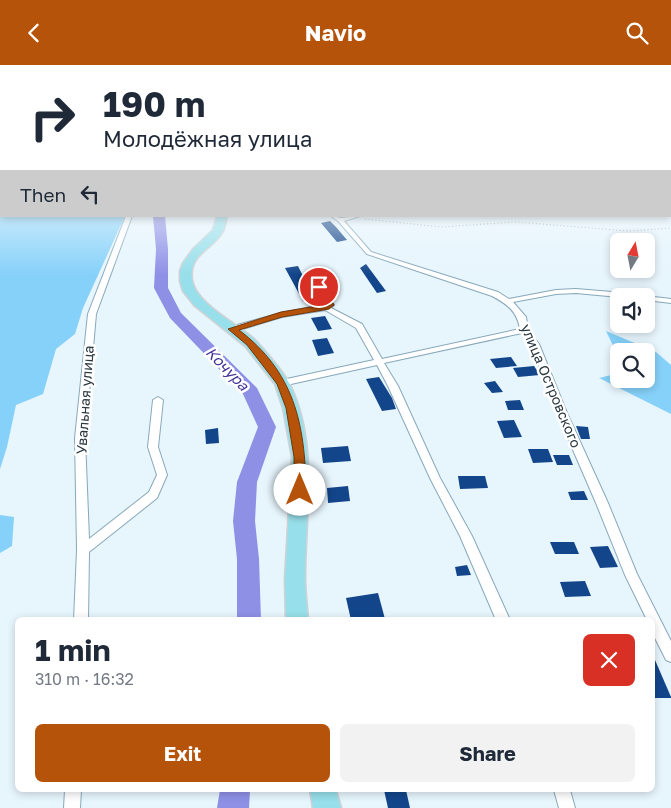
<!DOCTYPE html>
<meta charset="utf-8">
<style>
:root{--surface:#fff;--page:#f2f2f3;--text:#1f2937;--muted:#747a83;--accent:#b45309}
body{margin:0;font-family:"Golos Text",sans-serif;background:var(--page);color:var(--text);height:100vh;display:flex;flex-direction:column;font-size:19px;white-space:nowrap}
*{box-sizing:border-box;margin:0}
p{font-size:16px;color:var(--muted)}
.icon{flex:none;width:28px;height:28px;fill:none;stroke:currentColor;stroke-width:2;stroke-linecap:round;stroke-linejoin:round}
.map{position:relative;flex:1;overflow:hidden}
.sheet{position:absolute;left:15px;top:552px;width:640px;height:175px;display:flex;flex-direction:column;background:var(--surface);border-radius:8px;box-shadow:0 2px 8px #0003}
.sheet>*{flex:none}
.top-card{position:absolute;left:0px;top:0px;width:671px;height:152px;box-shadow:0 2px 8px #0003;background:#fff;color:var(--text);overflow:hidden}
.needle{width:32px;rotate:10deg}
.tools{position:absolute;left:610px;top:168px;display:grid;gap:10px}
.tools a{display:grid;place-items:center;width:45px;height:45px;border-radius:8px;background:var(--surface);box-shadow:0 2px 8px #0003;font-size:25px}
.pin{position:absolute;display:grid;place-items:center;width:42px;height:42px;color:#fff;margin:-21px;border:2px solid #fff;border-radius:50%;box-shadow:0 1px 5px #0007}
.me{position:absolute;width:55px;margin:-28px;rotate:0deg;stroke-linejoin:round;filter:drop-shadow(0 0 4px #0008)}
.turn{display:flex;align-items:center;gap:18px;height:105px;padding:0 20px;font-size:22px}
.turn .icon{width:65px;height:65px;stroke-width:2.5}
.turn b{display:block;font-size:35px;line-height:42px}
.then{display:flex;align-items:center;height:48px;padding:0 20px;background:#0003;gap:10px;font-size:19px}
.round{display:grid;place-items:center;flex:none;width:52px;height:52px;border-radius:8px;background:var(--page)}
.summary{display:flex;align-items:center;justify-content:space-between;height:85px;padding:0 20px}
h1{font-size:30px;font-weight:700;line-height:38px}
.cta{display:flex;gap:10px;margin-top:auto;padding:10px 20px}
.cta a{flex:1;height:58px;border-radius:8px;background:var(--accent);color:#fff;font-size:20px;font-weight:700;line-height:58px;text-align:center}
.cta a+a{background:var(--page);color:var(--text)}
header{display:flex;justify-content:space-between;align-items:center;height:65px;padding:0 20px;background:var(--accent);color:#fff;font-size:22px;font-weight:700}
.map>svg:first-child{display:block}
</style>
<header><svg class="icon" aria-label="back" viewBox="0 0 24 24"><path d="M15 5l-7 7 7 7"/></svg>Navio<svg class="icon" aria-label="search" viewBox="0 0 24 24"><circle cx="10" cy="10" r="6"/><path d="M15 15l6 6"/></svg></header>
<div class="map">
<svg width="671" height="743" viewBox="0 0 671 743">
<rect width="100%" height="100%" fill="#e7f5fd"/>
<g fill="#86d1fa">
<path d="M0,106l1,45h124l-42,92 -8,26 -19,15 -13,45 -27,11 -9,42 -7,22z"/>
<path d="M606,266l50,21 15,13v49l-72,-36 20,-5v6h27v-28h-27v7z"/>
<path d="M0,450l14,2 -2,29 -12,7z"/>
</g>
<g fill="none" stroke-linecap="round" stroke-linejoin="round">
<g fill="#8e90e6" fill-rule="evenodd">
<path d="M153,151h12l3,33v39l13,25 76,75 19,39 -19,55 -2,39 4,38 2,61h-24v-61l-4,-38 4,-39 21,-55 -15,-33 -73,-76 -16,-30 2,-39z"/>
<path d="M220,725h30l-1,18h-32z"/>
</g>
</g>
<g fill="#13458a">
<path d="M330,156l6,6 11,13 -10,2 -16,-19z"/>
<path d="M366,199l20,27 -9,2 -17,-25z"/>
<path d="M298,201l6,12 11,21 -12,2 -18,-33z"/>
<path d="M325,251l7,13 -14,2 -7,-13z"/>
<path d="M327,273l7,15 -16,3 -6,-16z"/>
<path d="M511,292l6,9 -21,2 -6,-9z"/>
<path d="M534,301l6,9 -22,2 -5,-9z"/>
<path d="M379,312l13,21 4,11 -14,2 -16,-32z"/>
<path d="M495,316l8,11 -11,1 -8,-10z"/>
<path d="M520,335l4,10h-16l-3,-9z"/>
<path d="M514,355l8,17 -18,1 -7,-17z"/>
<path d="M576,361l12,1 2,12h-9z"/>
<path d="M218,363l1,15 -13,1 -1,-14z"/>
<path d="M348,381l3,15 -28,2 -2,-15z"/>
<path d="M528,384h20l5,13 -20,1z"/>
<path d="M553,390h16l4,10h-16z"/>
<path d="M458,411h27l3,12 -28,1z"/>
<path d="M348,421l2,15 -22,2 -1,-15z"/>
<path d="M584,426l4,9h-17l-3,-8z"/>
<path d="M550,477h24l5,12h-24z"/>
<path d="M608,481l10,21 -18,1 -10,-21z"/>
<path d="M467,500l4,10 -14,1 -2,-9z"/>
<path d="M585,516l6,15 -26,1 -5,-15z"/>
<path d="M378,528l7,26 -34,1 -5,-22z"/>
<path d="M652,588l19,44v1h-19z"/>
<path d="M384,725h22l4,18h-22z"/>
</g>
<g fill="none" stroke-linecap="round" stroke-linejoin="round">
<defs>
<g id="street">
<path d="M126,151h6l-36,98 -11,124 4,101 60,-47 8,-17 -9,-28 5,-47 5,-3 5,3 -5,47 9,28 -10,23 -68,54 -1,68h-14l3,-70 -2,-112 13,-124z"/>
<path d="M331,151l10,2 19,-2 -16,5 27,31 127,40 11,7 47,-9 20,-1 60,5 1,2 -18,1 -43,-4 -20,1 -43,8 13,15 2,13 11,14 28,69 41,90 29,71 34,67v21l-5,-2 -14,-28v-12h-5l-22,-45 -29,-72 -39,-90 -26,-69 -9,-11 -138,30 14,23 42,92 32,58 38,84h-14l-36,-84 -30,-58 -42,-92 -11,-21 -95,21 -5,-3 5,-3 92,-20 -18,-32 -31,-18 -43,7 -46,14h-6v-4l51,-14 45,-9 -20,-31 4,-2 2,1 22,33 -3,3 31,16 20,35 138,-30c-3,-18 -13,-25 -28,-33l-125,-42 -29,-33z"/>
<path d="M644,231h2l25,3v4l-25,-3v-4z"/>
<path d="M65,725h16l-1,18h-16z"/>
<path d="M554,725h16l5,18h-16z"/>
</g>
<g id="primary">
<path d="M217,151h10c-1,5 -2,11 -4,15 -9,18 -35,22 -31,49 3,23 45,44 62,59 8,8 30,34 35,44 30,60 16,131 16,195 0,14 2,28 3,42h-22l-1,-41 7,-122 -9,-49 -8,-24 -30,-38 -51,-41 -11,-14 -3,-10v-10l3,-8 10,-14 20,-19z"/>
<path d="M310,725h26l5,18h-28z"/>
</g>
</defs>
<use href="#street" stroke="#87a8bb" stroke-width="2"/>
<use href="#primary" stroke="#d0d3d5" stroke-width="3"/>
<path stroke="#96a4ac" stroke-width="1" stroke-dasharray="1 2.5" stroke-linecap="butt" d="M365,154l76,8 75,-5 112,9 43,-3"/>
<use href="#street" fill="#fff" fill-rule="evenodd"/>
<use href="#primary" fill="#97dfea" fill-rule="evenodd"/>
</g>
<linearGradient id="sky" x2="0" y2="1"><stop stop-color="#84a6e7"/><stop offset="0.5" stop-color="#f4fafe"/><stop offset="1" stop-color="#f4fafe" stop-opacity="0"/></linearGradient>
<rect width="671" height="210" fill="url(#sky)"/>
<path fill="#b45309" stroke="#753606" d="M316,220h6l12,20 -5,4 -47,8 -43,13c55,42 66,93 67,160l-1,3h-9l-2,-3v-33l-8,-49 -9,-24 -30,-39 -19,-16 53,-17 42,-7 2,-1 -11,-17z"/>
<g text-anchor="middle" stroke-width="5" stroke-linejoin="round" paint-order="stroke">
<g font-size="14" fill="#2a3840" stroke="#fff">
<text transform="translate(551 321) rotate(67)" y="5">улица Островского</text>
<text transform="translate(85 335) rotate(-86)" y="5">Увальная улица</text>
</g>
<g font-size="15" font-style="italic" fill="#413599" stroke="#fff">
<text transform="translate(227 304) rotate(46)" y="5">Кочура</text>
</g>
</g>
</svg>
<div class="tools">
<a><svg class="needle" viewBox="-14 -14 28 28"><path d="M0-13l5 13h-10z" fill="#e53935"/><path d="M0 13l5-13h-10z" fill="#747a83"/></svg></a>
<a><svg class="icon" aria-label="sound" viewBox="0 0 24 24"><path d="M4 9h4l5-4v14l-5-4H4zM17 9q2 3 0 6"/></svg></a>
<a><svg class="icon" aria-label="search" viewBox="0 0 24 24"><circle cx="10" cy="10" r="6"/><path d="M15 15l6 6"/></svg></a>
</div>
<div class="pin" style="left:319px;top:222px;background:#d93025"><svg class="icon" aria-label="arrive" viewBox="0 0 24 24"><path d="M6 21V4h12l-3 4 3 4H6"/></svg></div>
<svg class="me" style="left:300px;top:425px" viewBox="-20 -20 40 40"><circle r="19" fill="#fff"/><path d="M0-13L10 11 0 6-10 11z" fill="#b45309"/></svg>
<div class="top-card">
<div class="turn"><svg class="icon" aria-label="right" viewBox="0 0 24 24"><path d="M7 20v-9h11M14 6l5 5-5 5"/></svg><div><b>190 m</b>Молодёжная улица</div></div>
<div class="then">Then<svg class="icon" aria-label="left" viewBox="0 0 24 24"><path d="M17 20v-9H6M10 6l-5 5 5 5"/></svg></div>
</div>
<section class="sheet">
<div class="summary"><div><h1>1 min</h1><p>310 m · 16:32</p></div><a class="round" style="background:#d93025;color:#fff"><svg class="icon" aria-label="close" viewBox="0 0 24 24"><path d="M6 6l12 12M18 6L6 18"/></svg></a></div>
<div class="cta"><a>Exit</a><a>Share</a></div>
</section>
</div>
